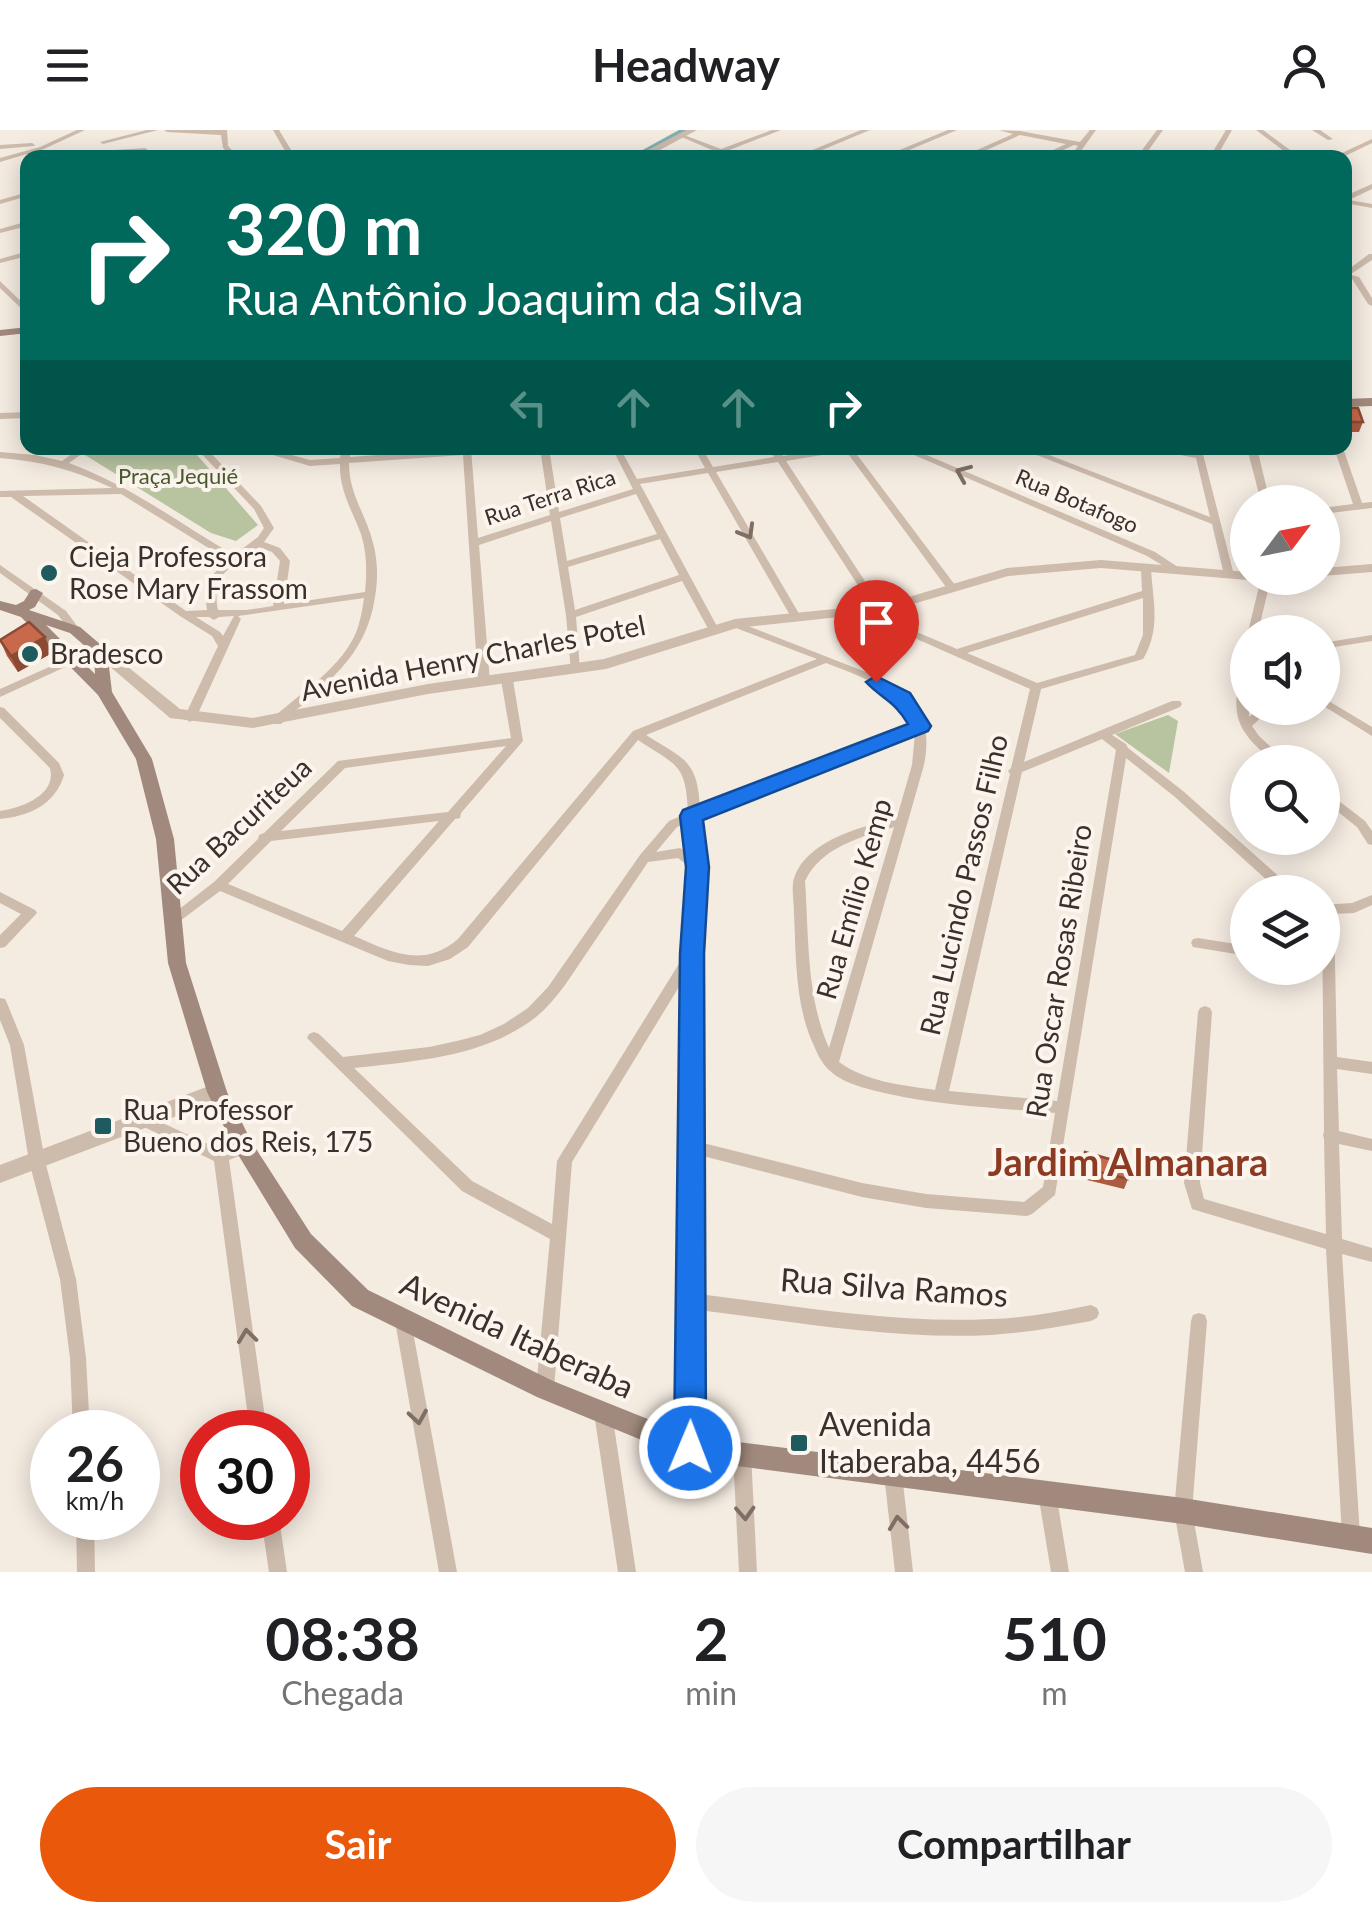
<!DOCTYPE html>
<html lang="pt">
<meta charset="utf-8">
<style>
:root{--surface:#fff;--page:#f6f6f6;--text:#202124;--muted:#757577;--accent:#ea580c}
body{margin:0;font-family:Lato,sans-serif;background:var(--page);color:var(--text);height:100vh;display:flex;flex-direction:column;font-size:38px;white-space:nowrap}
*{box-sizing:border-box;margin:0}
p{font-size:32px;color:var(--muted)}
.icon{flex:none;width:55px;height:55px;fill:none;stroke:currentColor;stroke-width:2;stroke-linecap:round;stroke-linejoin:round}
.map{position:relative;height:1442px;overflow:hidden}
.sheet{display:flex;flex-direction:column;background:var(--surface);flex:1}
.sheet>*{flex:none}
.banner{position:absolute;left:20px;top:20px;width:1332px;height:305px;border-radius:20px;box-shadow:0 5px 25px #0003;background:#00695c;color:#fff;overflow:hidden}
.needle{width:65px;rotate:58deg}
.buttons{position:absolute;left:1230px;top:355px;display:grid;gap:20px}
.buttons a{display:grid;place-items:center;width:110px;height:110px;border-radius:50%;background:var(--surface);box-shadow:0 5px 25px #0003;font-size:50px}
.speed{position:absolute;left:30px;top:1280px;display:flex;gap:20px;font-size:50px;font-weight:700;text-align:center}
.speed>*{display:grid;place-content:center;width:130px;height:130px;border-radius:50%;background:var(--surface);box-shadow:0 5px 25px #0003;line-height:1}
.speed small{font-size:25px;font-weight:400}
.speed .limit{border:15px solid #d22;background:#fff;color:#111}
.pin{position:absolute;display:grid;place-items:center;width:85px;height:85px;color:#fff;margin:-102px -42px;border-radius:50% 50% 50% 0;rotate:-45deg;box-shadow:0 0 10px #0007}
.pin .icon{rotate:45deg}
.me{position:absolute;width:110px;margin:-55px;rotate:1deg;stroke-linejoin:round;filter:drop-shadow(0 0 8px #0008)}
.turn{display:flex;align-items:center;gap:35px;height:210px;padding:0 40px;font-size:45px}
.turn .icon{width:130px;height:130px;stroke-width:2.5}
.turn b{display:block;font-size:70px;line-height:85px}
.lanes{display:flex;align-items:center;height:95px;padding:0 40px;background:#0003;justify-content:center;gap:50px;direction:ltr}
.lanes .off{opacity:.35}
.eta{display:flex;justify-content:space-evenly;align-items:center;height:170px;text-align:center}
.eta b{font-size:60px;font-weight:700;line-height:70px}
.cta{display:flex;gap:20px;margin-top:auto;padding:20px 40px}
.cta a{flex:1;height:115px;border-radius:60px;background:var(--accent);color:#fff;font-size:40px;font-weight:700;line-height:115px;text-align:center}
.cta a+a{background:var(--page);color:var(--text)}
header{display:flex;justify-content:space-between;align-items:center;height:130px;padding:0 40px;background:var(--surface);font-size:45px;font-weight:700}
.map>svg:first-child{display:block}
</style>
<header><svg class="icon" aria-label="menu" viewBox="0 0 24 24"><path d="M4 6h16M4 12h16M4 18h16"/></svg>Headway<svg class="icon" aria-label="person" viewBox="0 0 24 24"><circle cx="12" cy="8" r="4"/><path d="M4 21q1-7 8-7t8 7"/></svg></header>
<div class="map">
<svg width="1372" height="1442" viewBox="0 0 1372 1442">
<rect width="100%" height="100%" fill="#f4ebe1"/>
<g fill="#b8c4a0">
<path d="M91,318h100l67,77 -22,16 -25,-8 -126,-78z"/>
<path d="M1168,585l10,6 -9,52 -54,-39z"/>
</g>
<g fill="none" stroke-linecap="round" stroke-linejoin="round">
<path fill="#7fb0b2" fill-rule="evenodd" d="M679,0h9l-51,28h-9z"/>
<g fill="#cdbbac" fill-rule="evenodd">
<path d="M77,0h8l-41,19 -44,13v-4l40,-11z"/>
<path d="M147,0h11l-55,14 -3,-2z"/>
<path d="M164,0h63l1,16 12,12h-7l-10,-10 -2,-13 -54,-3z"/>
<path d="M273,0h6l17,28h-7z"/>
<path d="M772,0h9l-54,21 14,7h-10l-52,-22 5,-1 37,14z"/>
<path d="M861,0h9l-67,28h-10z"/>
<path d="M948,0h9l-67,28h-10z"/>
<path d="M999,0l21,1 60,11 10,-12h6l-20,28h-7l9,-12 -4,-1 -28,13h-10l30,-14 -46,-9 -51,23h-10l54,-24z"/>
<path d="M1157,0h6l-20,28h-7z"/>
<path d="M1226,0h6l-16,28h-7z"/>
<path d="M1256,0h7l38,28h-8z"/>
<path d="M1312,0h8l13,9 -5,1z"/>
<path d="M1372,9v4l-31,15h-10z"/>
<path d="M32,13l3,2 -1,1 -34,3v-4z"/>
<path d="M145,18l16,10h-8l-9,-6 -30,2 -3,-2 3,-2z"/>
<path d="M1372,54v5l-23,11 23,4v4l-27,-5v-7z"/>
<path d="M28,62v4l-28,8v-4z"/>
<path d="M25,92h3v4l-28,7v-4z"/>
<path d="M25,122h3v4l-28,7v-4z"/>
<path d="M1369,124h3v6l-27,18v-6z"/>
<path d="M1352,145l7,2 13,21v8l-4,-2 -17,-27z"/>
<path d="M0,151l28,27v7l-28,-27z"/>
<path d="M28,282v6l-28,1v-6z"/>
<path d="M80,318h10l-21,15c60,22 110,60 165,92l24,-18 6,-9 -10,-19 -58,-61h10l55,58 13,22 -10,14 16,6 10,13 -6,43 81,-12c2,-20 2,-39 -4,-58 -9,-24 -22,-44 -21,-70l-30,2 -54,-16 -1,-2h12l43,12 30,-2 2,-10h8v9l121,-9 7,90 72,-23 -10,-67h9l10,64 74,-23 -21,-41h8l17,31 68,-11 -11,-20h8l11,19 61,-10 -5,-9h8l6,8 51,-8h18l106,141 -5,3 -4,-1 -103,-140 -60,10 98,149 -5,3 -5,-3 -96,-148 -62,10 85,145 -5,3 -5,-3 -83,-144 -68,11 79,146 -1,2h-8l-28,-51 -106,36 4,53 -5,3 -4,-1 -5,-57 -15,-94 -72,24 11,137 -6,4 -6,-4 -15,-227 -114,8c0,32 17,51 24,80 5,18 5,36 2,54 -9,62 -51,87 -94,127h-8l-2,-3 2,-3c27,-25 64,-47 81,-81 6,-12 8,-26 10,-39l-126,18 3,3 -45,99 -6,4 -6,-4 34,-72 -6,-10 -32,-20 -169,-119h-11v-6l112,-3c-37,-18 -71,-27 -112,-30v-6l35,3 27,6zM121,364l107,66c-18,14 -25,28 -21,50l-21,1 -163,-115zM636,364l21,40 -90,27 -7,-43zM660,409l19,36 -104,35 -7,-43zM259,417l13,5 8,9 -7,45 -26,4h-29c-8,-38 15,-43 41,-63zM234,486l-11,20 -3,-4 -24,-15h13l5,3 5,-3z"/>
<path d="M898,318h12l245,104 29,19 -5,3 -4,-1 -28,-17z"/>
<path d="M1019,318h12l179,69 -14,-59 -36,-7 -5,-3h16l32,6 31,121 -5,3 -5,-3 -12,-51z"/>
<path d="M1247,318h10l13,54h-9z"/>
<path d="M1334,318h9l19,55 10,-1v6l-50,6v-6l31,-4z"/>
<path d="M0,435l66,46 14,19 -1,2h-8l-13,-17 -58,-42z"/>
<path d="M1146,436l5,3c2,34 10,59 -8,90l-102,30 -17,73 148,-61h8l2,3 -2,3 -68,28 14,9 2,4 55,43 110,98 1,3h-14l-105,-95 -49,-39 -71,437 -23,19 -5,2 -101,-8 -64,-11 -163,-42v139c97,12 195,30 292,25 34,-1 67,-7 100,-14l6,3 2,5 -2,5 -6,3c-33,6 -66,12 -100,14 -97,5 -195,-13 -292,-25v138l-3,6 -6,3 -6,-3 -3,-6 4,-471 -113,185 -18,227 -3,6 -6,2 -6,-2 -3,-6 14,-150 -88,-48 -155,-153 2,-4 5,-2 5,2 24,23 86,-10 28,-6 23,-6 24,-11 24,-16 20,-21 92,-132 29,-34 19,-8c-2,-50 -11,-47 -50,-73l-170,207 -18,12 -22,7 -19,-1 -21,-4 -168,-70 -44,33h-10l-2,-3 50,-39 44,-43 1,-4 5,-2 74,-72 173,-23 -10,-58 6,-4 6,4 10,61 -62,72 -1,5 -5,1 -101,117c37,16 69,33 104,3l175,-208 184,-72 -86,-33 -1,-2 5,-3 141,55c41,23 57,41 48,89l-85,297c27,20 63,23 96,28l75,-316 -2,-3 3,-3 19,-79 -172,-76 1,-2h8l90,38 185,-58 -1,-22zM1143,468v37l-8,20 -98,28 -70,-30zM826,533c34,13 75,26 87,63l-213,83c-2,-49 -16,-50 -54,-74zM915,604l-3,31 -15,52c-32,10 -73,18 -95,46 -4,5 -8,13 -9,20 -1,10 1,21 1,30 2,44 1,95 21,135 5,13 12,22 23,29 15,9 34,13 51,17 54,12 111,14 166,19l-12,74 -19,15 -98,-8 -64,-11 -163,-41v-189l4,-86 -2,-49zM1102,609l14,11 -59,351 -108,-10 73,-319zM506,616l-58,66 -167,19 64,-63zM439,691l-97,110 -114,-47 43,-43zM689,693l1,31 -10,-6 -24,4 21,-25zM894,697l-65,221c-23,-52 -20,-112 -24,-167 16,-34 56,-44 89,-54zM678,728l13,10 -6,86 -125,202 -3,5 -5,63 -80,-43 -118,-113c62,-7 131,-11 182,-51 22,-18 36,-43 52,-66 20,-30 40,-59 60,-89z"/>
<path d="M1261,448h10l-13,54h-10z"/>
<path d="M1372,505v6l-50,8v-6z"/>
<path d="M85,521l4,1 1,2 -1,2 -89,41v-8z"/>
<path d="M1248,525l1,62 11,-9h11l-19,18 7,10 28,26h-13c-44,-36 -42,-50 -31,-104z"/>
<path d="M1322,567l50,30v9l-50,-31z"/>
<path d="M0,577l4,1 55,55 5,12c-9,30 -35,41 -64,44v-8c22,-3 57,-16 50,-43l-50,-50z"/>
<path d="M1322,658l43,33 7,10v14l-4,-1 -11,-17 -35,-28z"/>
<path d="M0,762l35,18 2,3 -32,34 -5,1v-13l21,-21 -21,-11z"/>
<path d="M1372,765v10l-18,8 -20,1 3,143 35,5v12l-35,-5 2,62 33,8v12l-33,-7 3,95 30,9v14l-30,-8 18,282 -3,6 -6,3 -6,-3 -3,-6 -16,-287 -134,-40 -8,-26 14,-171 2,-4 5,-2 5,2 2,4 -12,171 4,16 122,35 -2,-95 -1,-4 1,-3 -2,-227 30,-2z"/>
<path d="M1198,808l50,8v10l-55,-9 -2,-4 2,-4z"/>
<path d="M0,868l5,1 2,4 17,42 21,116 31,118 10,79 4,74h-17l-3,-74 -10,-79 -31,-118 -19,-116 -10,-25z"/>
<path d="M143,984l78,36 23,-9 5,1 3,5 -3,5 -20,8 38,272h-17l-36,-271 -76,-37 -2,-4 2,-4z"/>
<path d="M403,1183l6,2 2,6 46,251h-18l-44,-251 2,-6z"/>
<path d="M1199,1183l6,2 2,6 -15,190 11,61h-18l-11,-61 17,-190 2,-6z"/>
<path d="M603,1274l6,3 3,6 24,159h-18l-24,-159 3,-6z"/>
<path d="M742,1315l6,3 3,6 6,118h-18l-6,-118 3,-6z"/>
<path d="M893,1335l6,3 3,6 11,98h-18l-11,-98 3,-6z"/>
<path d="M1047,1354l6,3 3,6 13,79h-18l-13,-79 3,-6z"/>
<path d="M76,1388h18l1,54h-18z"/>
<path d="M261,1388h18l8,54h-18z"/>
</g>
<g fill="#cdbbac" fill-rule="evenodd">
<path d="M686,0h11l-52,28h-12z"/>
<path d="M1101,430l147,12v6h6l-6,2 -147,-12 -93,8 -122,36 -149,16 -131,41 -178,25 -175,34 -83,-10 -76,-65 8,-5 5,2 73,59 73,9 175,-34 176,-25 131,-40 150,-15 122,-36z"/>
<path d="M1372,434v8l-50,4v-8z"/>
<path d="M217,953l7,3 3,6 -3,6 -224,85v-18z"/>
</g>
<g fill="#a18a7d" fill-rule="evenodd">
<path d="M28,197v6l-28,3v-6z"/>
<path d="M1372,268v8l-27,1v-8z"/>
<path d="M36,459l7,4 -8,14 -6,3 51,17 27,23 5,42 40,67 22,80 12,124 41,129 24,49 60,93 57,56 185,91 137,55 493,62 189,30v26l-189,-30 -493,-64 -153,-63 -185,-91 -57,-58 -58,-95 -30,-61 -39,-129 -12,-124 -20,-80 -38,-64 -77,-78 -21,-7v-9l16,4 8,-4 7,-11zM46,495l24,8 24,21 1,20z"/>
</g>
</g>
<g fill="#ac5a40">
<path d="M1345,278l18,14 -4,10h-14z"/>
<path d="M0,510l52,13 -34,19 -11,-16z"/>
<path d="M1085,1022l43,27 -4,10 -45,-11 2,-16z"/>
</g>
<path fill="#8c4a34" d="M45,507l7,16 -34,19 -7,-16z"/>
<g fill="#c8694b" stroke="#8c4a34" stroke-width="2.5">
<path d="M1345,278h13l5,14h-18z"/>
<path d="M29,492l16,15 -34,19 -11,-16z"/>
<path d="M1085,1022l45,13 -2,14 -45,-11z"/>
</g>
<defs><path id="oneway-chevron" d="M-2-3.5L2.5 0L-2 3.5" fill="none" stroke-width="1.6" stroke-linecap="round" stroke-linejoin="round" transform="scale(2.5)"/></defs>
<g stroke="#7d6f65">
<use href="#oneway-chevron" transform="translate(963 343) rotate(-157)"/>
<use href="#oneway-chevron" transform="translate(747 402) rotate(60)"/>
<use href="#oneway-chevron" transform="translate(247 1206) rotate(-97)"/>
<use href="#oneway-chevron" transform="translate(418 1287) rotate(81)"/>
<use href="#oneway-chevron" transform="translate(745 1383) rotate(87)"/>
<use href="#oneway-chevron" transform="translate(898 1393) rotate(-97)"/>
</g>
<path fill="#1a73e8" stroke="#114b97" stroke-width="2.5" d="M876,546l34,17 21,33 -3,5 -225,89 6,47 -5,87 2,494 -4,11 -12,5 -11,-5 -5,-11 6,-494 6,-87 -6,-51 3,-6 225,-86c-13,-23 -26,-25 -42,-42z"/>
<g fill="#1f5a5e" stroke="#fbf5ee" stroke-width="4">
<circle cx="49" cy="443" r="10"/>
<circle cx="30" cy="524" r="10"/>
<rect x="93" y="986" width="20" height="20" rx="5"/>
<rect x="789" y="1303" width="20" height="20" rx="5"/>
</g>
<g text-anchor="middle" stroke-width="8" stroke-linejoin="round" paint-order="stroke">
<g font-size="22" fill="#4a5a2e" stroke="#fbf5ee">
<text x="178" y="354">Praça Jequié</text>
</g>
<g font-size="22" fill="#3b302b" stroke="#fbf5ee">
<text transform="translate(550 367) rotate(-18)" y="8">Rua Terra Rica</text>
<text transform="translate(1077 371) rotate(23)" y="8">Rua Botafogo</text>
</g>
<g font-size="28" fill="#3b302b" stroke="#fbf5ee" text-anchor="start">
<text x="69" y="437">Cieja Professora<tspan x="69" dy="32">Rose Mary Frassom</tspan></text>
<text x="50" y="534">Bradesco</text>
<text x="123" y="990">Rua Professor<tspan x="123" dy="32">Bueno dos Reis, 175</tspan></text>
</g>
<g font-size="28" fill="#3b302b" stroke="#fbf5ee">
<text transform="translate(473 528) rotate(-11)" y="10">Avenida Henry Charles Potel</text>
<text transform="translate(239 696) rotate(-43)" y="10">Rua Bacuriteua</text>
<text transform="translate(964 755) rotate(-77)" y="10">Rua Lucindo Passos Filho</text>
<text transform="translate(854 769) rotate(-74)" y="10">Rua Emílio Kemp</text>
<text transform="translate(1059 841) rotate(-81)" y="10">Rua Oscar Rosas Ribeiro</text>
</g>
<g font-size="32" fill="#3b302b" stroke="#fbf5ee">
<text transform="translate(894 1158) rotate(4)" y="11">Rua Silva Ramos</text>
<text transform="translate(517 1206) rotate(25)" y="11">Avenida Itaberaba</text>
</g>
<g font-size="32" fill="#3b302b" stroke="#fbf5ee" text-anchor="start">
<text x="819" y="1306">Avenida<tspan x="819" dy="37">Itaberaba, 4456</tspan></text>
</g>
<g font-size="38" font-weight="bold" fill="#8c3b22" stroke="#fbf5ee">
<text x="1128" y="1046">Jardim Almanara</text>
</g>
</g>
</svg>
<div class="buttons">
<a><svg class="needle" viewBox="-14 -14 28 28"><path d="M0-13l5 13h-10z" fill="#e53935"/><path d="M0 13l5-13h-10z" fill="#757577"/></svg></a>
<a><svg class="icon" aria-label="sound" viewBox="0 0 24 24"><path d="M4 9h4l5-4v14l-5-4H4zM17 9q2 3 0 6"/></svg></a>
<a><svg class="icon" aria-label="search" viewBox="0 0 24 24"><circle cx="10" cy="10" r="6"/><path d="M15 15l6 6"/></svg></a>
<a><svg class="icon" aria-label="layers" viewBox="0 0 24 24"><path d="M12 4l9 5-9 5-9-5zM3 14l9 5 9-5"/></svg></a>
</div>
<div class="speed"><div>26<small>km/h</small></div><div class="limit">30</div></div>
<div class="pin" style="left:876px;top:552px;background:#d93025"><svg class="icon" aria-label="arrive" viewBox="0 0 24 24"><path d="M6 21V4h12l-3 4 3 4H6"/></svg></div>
<svg class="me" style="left:690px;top:1318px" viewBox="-20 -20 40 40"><circle r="17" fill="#1a73e8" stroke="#fff" stroke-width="3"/><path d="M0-11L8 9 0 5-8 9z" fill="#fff"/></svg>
<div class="banner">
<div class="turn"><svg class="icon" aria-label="right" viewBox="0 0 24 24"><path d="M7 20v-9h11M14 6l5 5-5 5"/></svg><div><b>320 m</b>Rua Antônio Joaquim da Silva</div></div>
<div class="lanes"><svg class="icon off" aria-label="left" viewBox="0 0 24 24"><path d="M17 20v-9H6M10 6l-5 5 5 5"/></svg><svg class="icon off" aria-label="ahead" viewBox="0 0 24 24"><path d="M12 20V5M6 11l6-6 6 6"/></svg><svg class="icon off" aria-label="ahead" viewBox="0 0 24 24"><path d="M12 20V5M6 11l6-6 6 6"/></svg><svg class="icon" aria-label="right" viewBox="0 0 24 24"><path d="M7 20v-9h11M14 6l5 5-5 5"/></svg></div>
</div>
</div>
<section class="sheet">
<div class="eta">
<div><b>08:38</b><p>Chegada</p></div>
<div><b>2</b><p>min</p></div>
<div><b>510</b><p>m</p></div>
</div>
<div class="cta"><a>Sair</a><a>Compartilhar</a></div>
</section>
